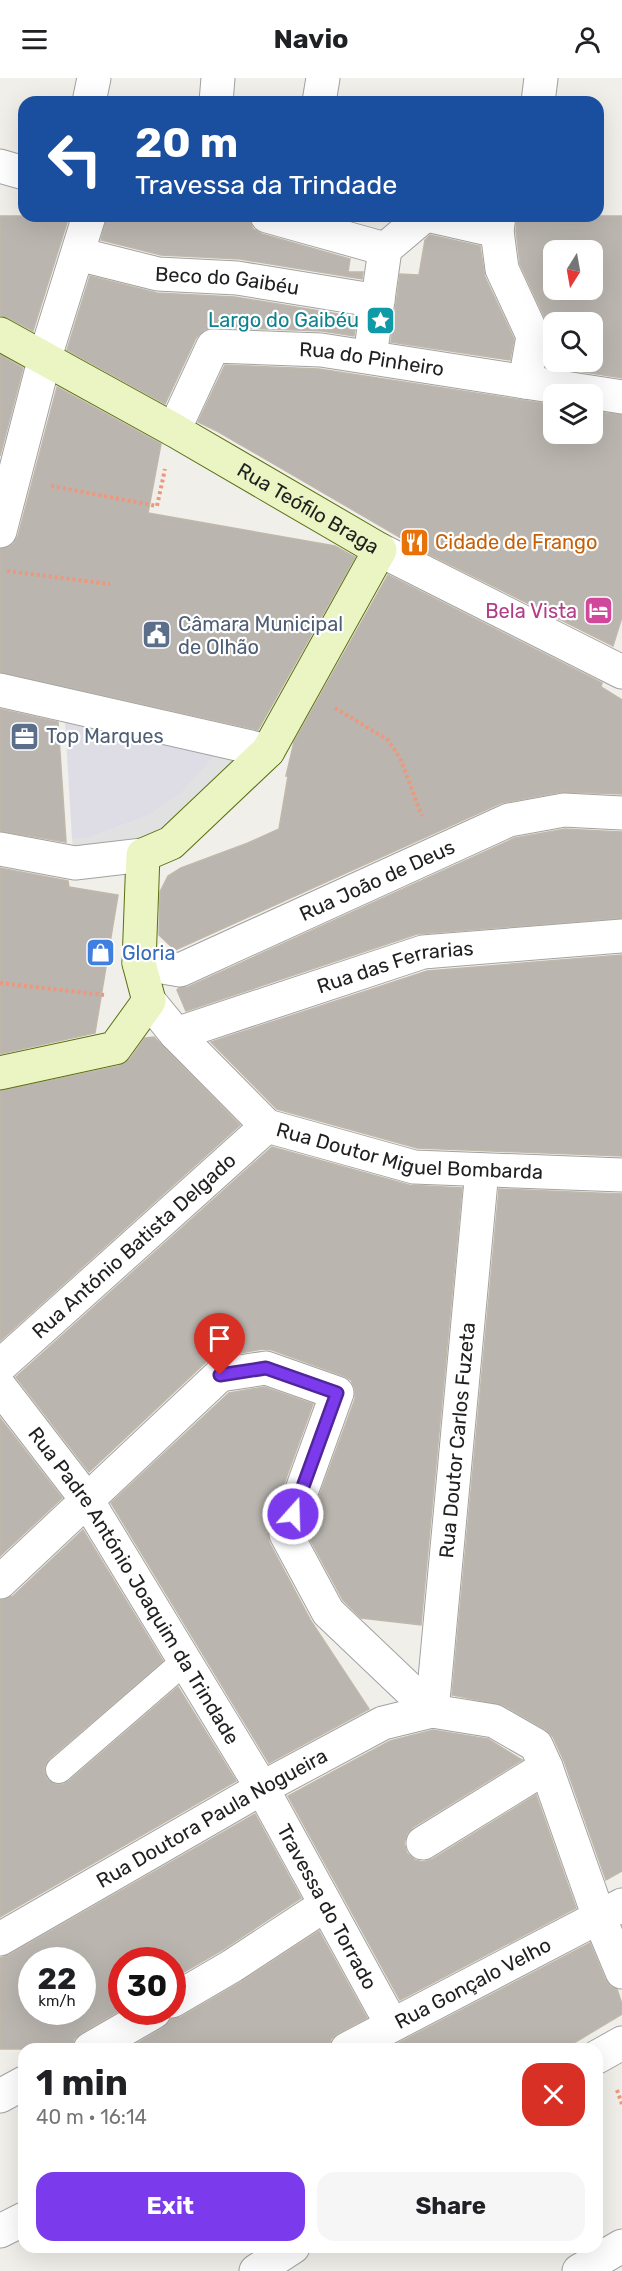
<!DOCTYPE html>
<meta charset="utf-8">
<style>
:root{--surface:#fff;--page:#f6f6f6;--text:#202124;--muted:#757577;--accent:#7c3aed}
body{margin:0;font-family:Rubik,sans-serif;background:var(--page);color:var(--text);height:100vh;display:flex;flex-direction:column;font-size:22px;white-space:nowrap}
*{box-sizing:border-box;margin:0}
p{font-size:20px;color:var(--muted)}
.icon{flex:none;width:33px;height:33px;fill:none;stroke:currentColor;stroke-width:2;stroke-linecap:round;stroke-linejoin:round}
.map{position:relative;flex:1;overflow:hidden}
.panel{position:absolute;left:18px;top:1965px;width:585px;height:210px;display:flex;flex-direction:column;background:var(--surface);border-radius:18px;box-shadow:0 6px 24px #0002}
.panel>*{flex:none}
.hud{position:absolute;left:18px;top:18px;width:586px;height:126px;border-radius:18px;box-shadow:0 6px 24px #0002;background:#1a4fa0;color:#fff;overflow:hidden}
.needle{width:39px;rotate:191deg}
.fabs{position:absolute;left:543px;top:162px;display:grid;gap:12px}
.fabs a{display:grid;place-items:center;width:60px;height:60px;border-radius:12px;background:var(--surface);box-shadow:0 6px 24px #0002;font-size:30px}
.speed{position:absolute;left:18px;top:1869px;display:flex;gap:12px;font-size:30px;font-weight:700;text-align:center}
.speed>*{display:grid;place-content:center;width:78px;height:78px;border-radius:50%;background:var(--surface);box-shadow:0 6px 24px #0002;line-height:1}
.speed small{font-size:15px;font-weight:400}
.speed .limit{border:9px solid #d22;background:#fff;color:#111}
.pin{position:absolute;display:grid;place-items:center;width:51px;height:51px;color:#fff;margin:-62px -26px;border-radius:50% 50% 50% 0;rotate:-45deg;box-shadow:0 0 6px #0007}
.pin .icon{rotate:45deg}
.me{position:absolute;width:66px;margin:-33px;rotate:20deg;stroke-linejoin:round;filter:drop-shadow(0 0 4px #0008)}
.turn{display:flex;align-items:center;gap:21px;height:126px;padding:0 18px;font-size:27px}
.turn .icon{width:78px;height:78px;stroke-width:2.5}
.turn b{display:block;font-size:42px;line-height:51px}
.round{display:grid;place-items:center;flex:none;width:63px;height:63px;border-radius:18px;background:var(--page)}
.summary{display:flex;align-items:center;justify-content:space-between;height:102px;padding:0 18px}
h1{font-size:36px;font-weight:700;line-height:45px}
.action{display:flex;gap:12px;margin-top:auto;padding:12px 18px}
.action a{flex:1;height:69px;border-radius:18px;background:var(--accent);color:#fff;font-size:24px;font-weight:700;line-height:69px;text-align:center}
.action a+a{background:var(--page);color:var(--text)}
header{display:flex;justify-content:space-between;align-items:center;height:78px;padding:0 18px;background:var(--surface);font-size:27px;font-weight:700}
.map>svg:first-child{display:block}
</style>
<header><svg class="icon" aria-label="menu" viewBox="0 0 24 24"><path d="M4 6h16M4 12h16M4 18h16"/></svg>Navio<svg class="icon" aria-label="person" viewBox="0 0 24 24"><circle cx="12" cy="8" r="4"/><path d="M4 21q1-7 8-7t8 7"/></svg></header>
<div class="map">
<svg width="622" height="2193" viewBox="0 0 622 2193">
<rect width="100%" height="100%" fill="#f0efe9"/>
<path fill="#e1e1e1" d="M227,664l25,24 -81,77 -96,20 -3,-24 17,-1 60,-23 31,-21z"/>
<path fill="#dedde6" d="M64,627l163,37 -47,52 -31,21 -60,23 -17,1z"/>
<g fill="#bab5af" stroke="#c1b8ac" stroke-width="1.5" fill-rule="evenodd">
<path d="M0,138h69l-36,115 -24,-13 -9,-3z"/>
<path d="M107,138h124l18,4 4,9 9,5 88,25 -2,13h15l-1,7 -122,-20 -79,-4 -60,-15z"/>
<path d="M517,138h105v162l-75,-12 4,-27 -1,-10 -30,-65 -4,-33zM554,172h38v40h-38zM554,244h38v40h-38z"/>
<path d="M430,157l50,11 5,31 29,62 -4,21 -119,-18 9,-68 19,1 6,-35z"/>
<path d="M90,198l67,17 78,4 122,20 -3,19 -32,-5 -108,-4 -10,3 -8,8 -31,66 -98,-54z"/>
<path d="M0,277l23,13 -23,88z"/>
<path d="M225,287l94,4 235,36v29h38v-23l30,4v202l-9,29 -186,-93 -210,-122 -19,-9z"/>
<path d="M57,309l104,57 -13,69 187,33 20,11 -97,173 -258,-58v-123l13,-5 5,-8z"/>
<path d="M388,497l214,108 -1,4 21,13v94l-61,-2 -60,11 -326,147 -16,-15 1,-43 8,-16 13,-8 67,-25 31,-14 9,-53h-2l8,-34z"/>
<path d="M0,631l58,13 8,120 -66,-11z"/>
<path d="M565,751l57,3v86l-205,16 -231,77 -9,-21 2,-2 9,-1 327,-149z"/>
<path d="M0,790l68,13 1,6 49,8 -23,138 -95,21z"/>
<path d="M622,877v201l-205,-8 -140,-39 -66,-67 216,-71z"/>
<path d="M154,959l86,88 -240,216v-250l119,-25 11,-7 15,-21z"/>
<path d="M272,1069l137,38 53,3 -41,437 -60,-7 -18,-18 -37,-68 49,-133v-10l-4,-9 -7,-4 -72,-26 -9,-1 -46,8 -10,4 -118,111 -73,-95z"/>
<path d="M499,1111l123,5v677l-16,9 -42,-119 -11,-24 -8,-8 -42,-24 -51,-10z"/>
<path d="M264,1309l49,17 -45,124 1,14 42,79 58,88 -100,54 -158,-260 118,-110z"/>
<path d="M0,1340l62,80 -62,58z"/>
<path d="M83,1452l80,131 -114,98 -4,7 -1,6 3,7 8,5 7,1 7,-4 109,-94 58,94 -236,136v-317l13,-4z"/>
<path d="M433,1652l55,9 34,21 -109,67 -6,7 -3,9 3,10 8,7 8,2 10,-3 103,-64 40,113 -176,92 -112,-204 102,-55z"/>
<path d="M255,1736l46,84 -79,52 -50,29v-19h-50v49l-41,24 -7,6 -2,8 -4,2h-68v-91l9,-3zM32,1882h50v52h-50z"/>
<path d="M319,1853l48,87 -29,15 -7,6 -3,10h-201l36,-21 8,-9 10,-2 60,-35z"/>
<path d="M590,1865l15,36 5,7 7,3 5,15v10l-58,35h-177z"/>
</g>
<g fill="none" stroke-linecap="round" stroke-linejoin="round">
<defs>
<path id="lane" d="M59,1692l126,-109"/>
<g id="street">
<path d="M89,24l5,-24"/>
<path d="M216,24l2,-24"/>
<path d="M319,24l4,-24"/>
<path d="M538,24l3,-24"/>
<path d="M0,88l24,7"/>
<path d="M267,138l118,33 39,-33"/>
<path d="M431,138l66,15"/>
<path d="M499,138l-2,15 5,38 31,67 -8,46"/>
<path id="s1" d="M78,176l80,20 79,4 141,23"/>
<path d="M370,279l15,-108"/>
<path id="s2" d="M174,352l39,-84 108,4 301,47"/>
<path d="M0,453l45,-174 44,-141"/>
<path d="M380,472l242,122"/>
<path d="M0,612l268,61"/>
<path d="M0,771l75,14 68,-8"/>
<path id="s3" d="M139,885l41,7 329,-150 55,-10 58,3"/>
<path id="s4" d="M149,923l27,33 91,92 147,41 208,8"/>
<path id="s5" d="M176,956l247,-82 199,-16"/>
<path id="s6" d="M0,1288l267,-240"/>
<path id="s7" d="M0,1309l87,113 175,288 130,237"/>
<path d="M0,1504l220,-207 46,-7 71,25 -51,141 42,78 104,99"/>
<path id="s8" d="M432,1633l50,-541"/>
<path d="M423,1765l123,-76"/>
<path id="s9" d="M0,1861l262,-151 121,-65 49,-12 62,10 42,24 10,22 53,150 23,55"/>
<path d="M172,1923l60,-35 93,-61"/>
<path d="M90,1971l64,-37"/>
<path id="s10" d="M347,1971l275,-144"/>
<path d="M597,1979l25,-14"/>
<path d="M0,2018l24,-13"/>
<path d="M0,2153l24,-12"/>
<path d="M256,2193l37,-24"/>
<path d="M579,2193l43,-25"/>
</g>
<g id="secondary">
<path id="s11" d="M0,256l174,96 206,120 -112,201 -97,92 -28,12 -4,108 10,38 -34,47 -115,25"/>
</g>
</defs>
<use href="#lane" stroke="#a2a2a2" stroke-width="28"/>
<use href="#street" stroke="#a2a2a2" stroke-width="35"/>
<use href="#secondary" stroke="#597010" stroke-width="35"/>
<g stroke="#ed987d" stroke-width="4" stroke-dasharray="3 3" stroke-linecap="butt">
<path d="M51,408l106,20 8,-37"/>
<path d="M7,493l103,13"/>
<path d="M335,630l53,32 12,18 22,58"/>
<path d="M0,905l104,12"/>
<path d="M617,2012l5,14"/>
</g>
<use href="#lane" stroke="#fff" stroke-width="26"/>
<use href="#street" stroke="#fff" stroke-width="33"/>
<use href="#secondary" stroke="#ebf4c3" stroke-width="33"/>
</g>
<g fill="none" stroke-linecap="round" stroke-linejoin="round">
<defs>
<path id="route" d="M220,1297l46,-7 71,25 -44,121"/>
</defs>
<use href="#route" stroke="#51269a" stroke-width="15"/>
<use href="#route" stroke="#7c3aed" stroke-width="10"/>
</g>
<defs>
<symbol id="sight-square" viewBox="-11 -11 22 22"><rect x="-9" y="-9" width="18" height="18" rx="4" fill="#0f9aa8" stroke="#fff"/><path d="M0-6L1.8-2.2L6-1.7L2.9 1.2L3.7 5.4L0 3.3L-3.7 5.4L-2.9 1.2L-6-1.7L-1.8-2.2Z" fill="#fff"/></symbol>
<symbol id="restaurant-square" viewBox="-11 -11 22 22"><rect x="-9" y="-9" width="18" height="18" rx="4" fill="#e8710a" stroke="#fff"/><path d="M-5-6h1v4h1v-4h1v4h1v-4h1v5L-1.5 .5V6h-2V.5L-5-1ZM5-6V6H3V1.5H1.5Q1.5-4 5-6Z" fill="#fff"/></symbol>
<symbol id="hotel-square" viewBox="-11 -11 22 22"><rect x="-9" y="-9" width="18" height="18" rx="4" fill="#d1479c" stroke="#fff"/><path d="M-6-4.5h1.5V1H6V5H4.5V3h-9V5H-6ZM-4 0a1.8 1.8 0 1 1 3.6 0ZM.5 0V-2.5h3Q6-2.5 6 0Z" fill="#fff"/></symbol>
<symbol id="civic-square" viewBox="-11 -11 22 22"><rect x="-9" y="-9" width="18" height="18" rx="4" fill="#5c6f8a" stroke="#fff"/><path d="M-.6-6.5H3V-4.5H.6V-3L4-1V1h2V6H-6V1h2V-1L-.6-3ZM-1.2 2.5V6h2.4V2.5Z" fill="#fff"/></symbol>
<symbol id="office-square" viewBox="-11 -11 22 22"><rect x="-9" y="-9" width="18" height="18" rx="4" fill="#5c6f8a" stroke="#fff"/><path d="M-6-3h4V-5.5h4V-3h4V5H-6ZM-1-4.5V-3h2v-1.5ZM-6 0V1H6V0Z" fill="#fff"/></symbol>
<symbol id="shop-square" viewBox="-11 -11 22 22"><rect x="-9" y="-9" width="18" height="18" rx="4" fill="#3f7fe0" stroke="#fff"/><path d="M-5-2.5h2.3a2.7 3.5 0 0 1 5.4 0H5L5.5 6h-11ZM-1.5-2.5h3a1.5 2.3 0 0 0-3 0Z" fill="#fff"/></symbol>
</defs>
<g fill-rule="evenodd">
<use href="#sight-square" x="364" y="226" width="33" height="33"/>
<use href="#restaurant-square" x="398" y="448" width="33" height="33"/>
<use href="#hotel-square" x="582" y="516" width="33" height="33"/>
<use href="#civic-square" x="140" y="540" width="33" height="33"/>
<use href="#office-square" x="8" y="642" width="33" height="33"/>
<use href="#shop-square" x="84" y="858" width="33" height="33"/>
</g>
<g text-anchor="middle" stroke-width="4.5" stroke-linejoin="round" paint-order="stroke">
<g font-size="20" fill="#212121" stroke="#fff">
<text dy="7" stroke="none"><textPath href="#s1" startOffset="152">Beco do Gaibéu</textPath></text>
<text dy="7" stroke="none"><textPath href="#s2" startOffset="252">Rua do Pinheiro</textPath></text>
<text dy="7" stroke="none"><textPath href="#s11" startOffset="354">Rua Teófilo Braga</textPath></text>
<text dy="7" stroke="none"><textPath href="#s3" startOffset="258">Rua João de Deus</textPath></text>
<text dy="7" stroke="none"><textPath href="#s5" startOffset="230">Rua das Ferrarias</textPath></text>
<text dy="7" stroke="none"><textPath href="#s4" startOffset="318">Rua Doutor Miguel Bombarda</textPath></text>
<text dy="7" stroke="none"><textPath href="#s6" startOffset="180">Rua António Batista Delgado</textPath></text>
<text dy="7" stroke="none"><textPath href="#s8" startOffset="272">Rua Doutor Carlos Fuzeta</textPath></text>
<text dy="7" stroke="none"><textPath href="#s7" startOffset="240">Rua Padre António Joaquim da Trindade</textPath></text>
<text dy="7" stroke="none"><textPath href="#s9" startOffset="244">Rua Doutora Paula Nogueira</textPath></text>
<text dy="7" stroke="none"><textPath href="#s7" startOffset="615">Travessa do Torrado</textPath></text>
<text dy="7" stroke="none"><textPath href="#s10" startOffset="142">Rua Gonçalo Velho</textPath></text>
</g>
<g font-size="20" fill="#0d838f" stroke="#fff" text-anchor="end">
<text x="359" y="249">Largo do Gaibéu</text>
</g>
<g font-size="20" fill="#c56008" stroke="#fff" text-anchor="start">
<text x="435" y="471">Cidade de Frango</text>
</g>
<g font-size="20" fill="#b23c85" stroke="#fff" text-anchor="end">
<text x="577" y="540">Bela Vista</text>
</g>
<g font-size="20" fill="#4e5e75" stroke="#fff" text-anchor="start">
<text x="178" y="553">Câmara Municipal<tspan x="178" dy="23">de Olhão</tspan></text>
<text x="46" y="665">Top Marques</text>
</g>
<g font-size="20" fill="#366cbe" stroke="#fff" text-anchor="start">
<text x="122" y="882">Gloria</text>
</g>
</g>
</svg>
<div class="fabs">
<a><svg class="needle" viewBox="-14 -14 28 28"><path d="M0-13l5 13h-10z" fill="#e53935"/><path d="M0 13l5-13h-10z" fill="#757577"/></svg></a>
<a><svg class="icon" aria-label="search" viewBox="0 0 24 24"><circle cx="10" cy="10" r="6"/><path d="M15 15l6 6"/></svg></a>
<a><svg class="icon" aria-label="layers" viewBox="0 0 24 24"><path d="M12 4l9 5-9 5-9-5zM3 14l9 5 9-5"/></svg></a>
</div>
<div class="speed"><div>22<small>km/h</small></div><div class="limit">30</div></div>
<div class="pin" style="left:220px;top:1297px;background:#d93025"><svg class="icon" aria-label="arrive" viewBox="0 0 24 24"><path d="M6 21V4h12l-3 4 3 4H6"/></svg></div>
<svg class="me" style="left:293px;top:1436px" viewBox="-20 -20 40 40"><circle r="17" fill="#7c3aed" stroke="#fff" stroke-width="3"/><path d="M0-11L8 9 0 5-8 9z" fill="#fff"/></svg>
<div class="hud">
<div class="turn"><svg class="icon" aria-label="left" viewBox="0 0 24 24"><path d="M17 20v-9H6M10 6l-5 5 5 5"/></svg><div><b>20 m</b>Travessa da Trindade</div></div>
</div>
<section class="panel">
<div class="summary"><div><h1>1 min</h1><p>40 m · 16:14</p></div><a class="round" style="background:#d93025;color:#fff"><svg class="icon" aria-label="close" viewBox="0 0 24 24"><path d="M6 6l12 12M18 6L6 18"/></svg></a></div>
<div class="action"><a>Exit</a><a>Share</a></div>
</section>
</div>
